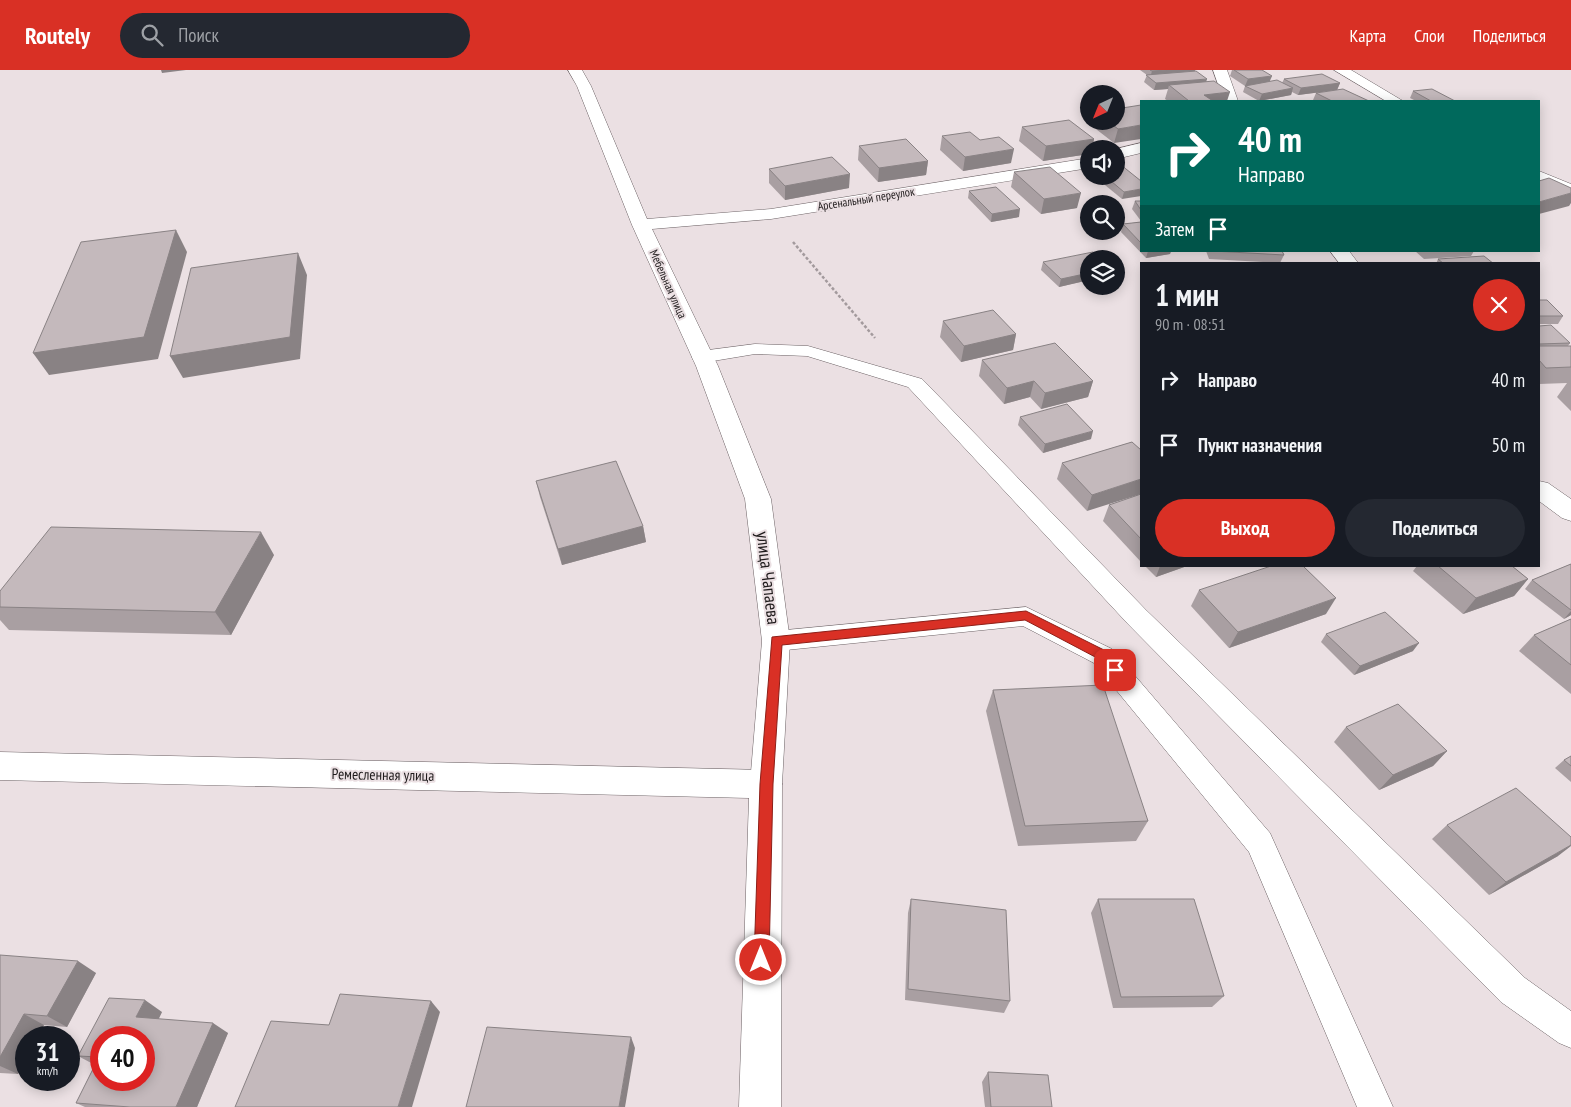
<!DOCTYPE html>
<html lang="ru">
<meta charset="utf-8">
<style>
:root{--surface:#171b24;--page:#242831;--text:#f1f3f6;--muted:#9ea1a6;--accent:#d93025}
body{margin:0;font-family:"PT Sans Narrow",sans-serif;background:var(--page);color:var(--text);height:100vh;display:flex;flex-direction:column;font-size:19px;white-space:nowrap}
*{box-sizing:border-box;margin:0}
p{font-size:16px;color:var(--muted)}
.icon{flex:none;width:28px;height:28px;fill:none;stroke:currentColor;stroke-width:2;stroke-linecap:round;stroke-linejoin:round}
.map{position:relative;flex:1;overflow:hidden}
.drawer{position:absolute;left:1140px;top:192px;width:400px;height:305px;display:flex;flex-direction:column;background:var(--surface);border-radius:0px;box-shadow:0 2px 12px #0003}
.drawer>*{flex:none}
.banner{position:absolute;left:1140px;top:30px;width:400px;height:152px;border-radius:0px;box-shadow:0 2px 12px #0003;background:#00695c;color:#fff;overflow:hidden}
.needle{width:32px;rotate:223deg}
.buttons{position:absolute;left:1080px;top:15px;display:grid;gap:10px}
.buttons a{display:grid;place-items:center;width:45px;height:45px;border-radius:50%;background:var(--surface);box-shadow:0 2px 12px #0003;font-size:25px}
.speed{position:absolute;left:15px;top:956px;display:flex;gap:10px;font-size:25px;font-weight:700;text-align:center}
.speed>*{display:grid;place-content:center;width:65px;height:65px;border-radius:50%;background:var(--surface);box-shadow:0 2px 12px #0003;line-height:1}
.speed small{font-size:12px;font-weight:400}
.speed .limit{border:8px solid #d22;background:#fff;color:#111}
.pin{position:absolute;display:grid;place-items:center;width:42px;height:42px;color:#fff;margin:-21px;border-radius:10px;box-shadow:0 2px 8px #0006}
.me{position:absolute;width:55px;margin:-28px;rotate:0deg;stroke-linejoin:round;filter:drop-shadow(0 0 4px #0008)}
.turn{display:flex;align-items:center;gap:18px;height:105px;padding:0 15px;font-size:22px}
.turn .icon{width:65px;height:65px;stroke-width:2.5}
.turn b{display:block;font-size:35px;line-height:42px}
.then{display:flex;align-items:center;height:48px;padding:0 15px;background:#0003;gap:10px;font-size:19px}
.round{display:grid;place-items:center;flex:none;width:52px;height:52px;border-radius:26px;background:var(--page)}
.headline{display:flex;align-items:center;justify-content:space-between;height:85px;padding:0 15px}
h1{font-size:30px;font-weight:700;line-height:38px}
.cta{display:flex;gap:10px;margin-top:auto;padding:10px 15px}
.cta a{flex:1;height:58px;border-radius:30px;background:var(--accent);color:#fff;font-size:20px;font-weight:700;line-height:58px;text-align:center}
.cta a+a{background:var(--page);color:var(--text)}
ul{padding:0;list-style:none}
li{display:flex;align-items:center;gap:15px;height:65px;padding:0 15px}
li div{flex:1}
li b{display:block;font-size:19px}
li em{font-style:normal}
header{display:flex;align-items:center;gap:30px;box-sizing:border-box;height:70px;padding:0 25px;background:var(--accent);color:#fff}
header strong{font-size:24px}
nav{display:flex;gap:28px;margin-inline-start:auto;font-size:18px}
.search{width:350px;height:45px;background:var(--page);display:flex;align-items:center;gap:12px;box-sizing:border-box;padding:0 18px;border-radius:28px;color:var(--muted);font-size:19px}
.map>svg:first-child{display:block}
</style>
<header>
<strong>Routely</strong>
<div class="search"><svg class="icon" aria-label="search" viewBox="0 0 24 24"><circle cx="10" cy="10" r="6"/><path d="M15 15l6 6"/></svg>Поиск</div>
<nav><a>Карта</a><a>Слои</a><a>Поделиться</a></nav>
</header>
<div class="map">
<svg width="1571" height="1037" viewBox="0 0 1571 1037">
<rect width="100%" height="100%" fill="#ebe0e3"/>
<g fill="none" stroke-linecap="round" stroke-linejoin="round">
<defs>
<g id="service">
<path d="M755,274l53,2 114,33 224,231 379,368 46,33v37l-12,-5 -58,-41 -373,-378 -220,-237 -101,-31 -52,-2 -54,9 -7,-2 -2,-4 2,-4 7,-2z"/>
<path d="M1026,537l86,42 158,184 123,274h-36l-108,-255 -155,-189 -71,-37 -247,25 -9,-3 -3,-7 3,-7 9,-3z"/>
</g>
<g id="minor">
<path d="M568,0h14l9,16 56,133 124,-10 318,-51v10l-318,51 -119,10 66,137 53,133 19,142 -8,143 -4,10 -12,4 -12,-4 -4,-10 12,-143 -17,-142 -49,-133 -64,-141 -55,-139z"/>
<path d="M1213,0h14l11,31h-14z"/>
<path d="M1334,0h17l52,31h-17z"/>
<path d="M1141,73v10l-25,6v-10z"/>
<path d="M1539,101l32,13v11l-32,-13z"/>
<path d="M1330,181h19l10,13h-19z"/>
<path d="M1539,411l9,2 23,16v22l-9,-3 -23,-17z"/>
</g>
<path id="tertiary" d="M0,682l766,18 12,4 4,10 -1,323h-42l10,-309 -749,-18z"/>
</defs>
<use href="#service" stroke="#6c6265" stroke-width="1"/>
<use href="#minor" stroke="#6c6265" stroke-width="1"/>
<use href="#tertiary" stroke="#6c6265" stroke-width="1"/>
<path stroke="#a39a9d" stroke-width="2.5" stroke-dasharray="3 2" stroke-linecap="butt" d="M793,172l82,96"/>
<use href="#service" fill="#fff" fill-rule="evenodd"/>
<use href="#minor" fill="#fff" fill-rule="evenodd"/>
<use href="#tertiary" fill="#fff" fill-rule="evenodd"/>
</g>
<g fill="#a99fa2">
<path d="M1140,0h55v1l32,30h-59l-3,-2 3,-10 -14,1 -10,-8 3,-7z"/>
<path d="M1232,0h30l8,11 12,2 2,-4 56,4 -3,7 -39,5 -6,-3 -1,3 -32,6 -16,-9 2,-6 -15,-10z"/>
<path d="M1413,21l42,10h-39l-6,-3z"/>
<path d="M1316,23l53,8h-54l-2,-1z"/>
<path d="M1141,35l-27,38 -22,-17 1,-5h23z"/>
<path d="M1022,57l72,12 -2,10h-3v5l-46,7 -24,-20z"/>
<path d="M942,66l38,4 31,23 -48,8 -23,-21z"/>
<path d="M859,76l69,15 -2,14 -48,7 -20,-22z"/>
<path d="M769,99l80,19 -64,12 -16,-17z"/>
<path d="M1014,102l63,36 -36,6 -30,-27z"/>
<path d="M1094,106h22l25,5 -19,18z"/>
<path d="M969,121l50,26 -28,5 -23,-24z"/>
<path d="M1135,131h6v20l-9,-12z"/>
<path d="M1141,152v29h30l-1,3 -24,4 -25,-26 2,-8z"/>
<path d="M1206,181h76l2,4 -4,8 -71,-4z"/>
<path d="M1415,181h59l-3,5 -47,3z"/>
<path d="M1089,189v21l-30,7 -18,-17 2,-8z"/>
<path d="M1438,189l56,5h-58z"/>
<path d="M1539,230l24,16 -5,8h-19z"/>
<path d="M943,251l73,13 -3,16 -52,12 -21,-25z"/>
<path d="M1539,256l31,17 -2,3h3v65l-14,-14 10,-14 -28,1z"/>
<path d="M982,290l111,21 -5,16 -47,12 -11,-12 -26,7 -25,-28z"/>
<path d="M1020,347l71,22 -48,14 -25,-28z"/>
<path d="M1132,372l-45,69 -30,-32 5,-16z"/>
<path d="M536,411l107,45 3,16 -84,23 -22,-68z"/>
<path d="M1141,424v68l-38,-41 6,-16z"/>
<path d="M274,485l-43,80 -222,-5 -9,-10v-29z"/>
<path d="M1571,494v51l-7,4 -39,-30 7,-9z"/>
<path d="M1145,496h42l-31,11z"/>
<path d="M1417,496h95l16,13 -14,17 -51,18 -50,-43z"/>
<path d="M1199,520l127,24 -97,34 -38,-42z"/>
<path d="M1571,549v75l-52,-43 15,-16z"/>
<path d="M1326,564l87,17 -59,24 -33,-33z"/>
<path d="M993,620l155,131 -12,20 -118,5 -32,-135z"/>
<path d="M1346,657l101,24 -14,15 -54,24 -45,-48z"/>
<path d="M1571,686v26l-16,-14 9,-8z"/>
<path d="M1447,755l111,31 -69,39 -57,-56z"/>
<path d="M911,829l99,102 -6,12 -99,-13 3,-87z"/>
<path d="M1098,829l126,97 -12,11 -99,1 -22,-95z"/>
<path d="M0,885l96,18 -29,54 -23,-2 -18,13v21l-8,15 -18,-1z"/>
<path d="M162,942l-4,7 70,14 -31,74h-112l-9,-4 19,-38 -17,-9z"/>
<path d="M988,1002l64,35h-67l-3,-25z"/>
</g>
<g fill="#898284">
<path d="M161,0h25l-24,3z"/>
<path d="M1167,0h28l-1,4 -44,4 2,-7z"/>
<path d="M1272,6l-3,7 -24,3 3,-7z"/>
<path d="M1207,9l-2,7 -36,-1 -1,4 -14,1 2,-7z"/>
<path d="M1340,13l-3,7 -39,5 3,-7z"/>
<path d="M1293,18l-2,7 -32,6 3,-7z"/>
<path d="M1230,22l-3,9h-25l2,-6z"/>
<path d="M1141,55v14l-27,4 4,-14z"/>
<path d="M1094,69l-2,10h-3v5l-46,7 3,-15z"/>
<path d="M1014,79l-3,14 -48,8 2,-14z"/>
<path d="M928,91l-2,14 -48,7 1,-14z"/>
<path d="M850,104l-1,14 -64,12v-14z"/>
<path d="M1141,119v7l-19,3 2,-7z"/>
<path d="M1081,123l-4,15 -36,6 3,-15z"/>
<path d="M1571,123v10l-2,3 -30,8v-12z"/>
<path d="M1020,139l-1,8 -28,5 1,-8z"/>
<path d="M176,160l11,22 -29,107 -109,16 -16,-22z"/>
<path d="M1148,181h23l-1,3 -24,4z"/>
<path d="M298,183l9,22 -7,84 -117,19 -13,-22z"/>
<path d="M1089,203v7l-30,7 2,-8z"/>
<path d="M1016,264l-3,16 -52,12 3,-16z"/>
<path d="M1034,311l-4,16 -26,7 3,-16z"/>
<path d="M1093,311l-5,16 -47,12 4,-16z"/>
<path d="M1093,361l-2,8 -48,14 2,-9z"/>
<path d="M1141,409v15l-54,17 5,-16z"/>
<path d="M643,456l3,16 -84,23 -4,-16z"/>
<path d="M261,462l13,23 -43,80 -16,-23z"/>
<path d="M1160,496h27l-31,11z"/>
<path d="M1528,509l-14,17 -51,18 13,-16z"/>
<path d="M1336,528l-10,16 -97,34 9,-16z"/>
<path d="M1571,541v4l-7,4z"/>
<path d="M1419,573l-6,8 -59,24 6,-9z"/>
<path d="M1447,681l-14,15 -54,24 14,-15z"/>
<path d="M1571,775v1l-13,10 -69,39 17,-13z"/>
<path d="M78,891l18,12 -29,54 -20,-11z"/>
<path d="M145,930l17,12 -8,17 -18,-12z"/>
<path d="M431,931l9,11 -28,95h-14z"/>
<path d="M24,944l20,11 -6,13h-12v21l-8,15 -18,-8v-9z"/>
<path d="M213,953l15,10 -31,74h-21z"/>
<path d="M631,967l4,11 -10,59h-6z"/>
</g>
<g fill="#c4b9bc" stroke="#898284" fill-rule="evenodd">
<path d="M1150,0h17l-15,1z"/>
<path d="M1234,0h28l10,6 -24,3z"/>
<path d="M1196,1l11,8 -51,4 -10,-8z"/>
<path d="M1322,4l18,9 -39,5 -17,-9z"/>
<path d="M1277,10l16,8 -31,6 -17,-8z"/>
<path d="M1214,11l16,11 -26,3 9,6h-24l-20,-16z"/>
<path d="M1343,19l26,12h-37l-16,-8z"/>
<path d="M1432,19l23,12h-24l-18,-10z"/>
<path d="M1141,35v20l-23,4 -10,-8h8v-12z"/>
<path d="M1069,50l25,19 -48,7 -24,-19z"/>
<path d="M970,62l10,8 19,-3 15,12 -49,8 -23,-21z"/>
<path d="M906,69l22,22 -49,7 -20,-22z"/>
<path d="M832,87l18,17 -65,12 -16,-17z"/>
<path d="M1116,95h5l20,16v8l-17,3 -19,-16h11z"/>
<path d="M1050,97l31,26 -37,6 -30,-27z"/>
<path d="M1549,108l22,10v5l-32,9v-21z"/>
<path d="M996,117l24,22 -28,5 -23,-23z"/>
<path d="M1135,131h6v9z"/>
<path d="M1141,152v21l-18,-19z"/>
<path d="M176,160l-32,107 -111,16 48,-111z"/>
<path d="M1213,181h69l2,4z"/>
<path d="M1093,182l8,7h-12v14l-28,6 -18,-17z"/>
<path d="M298,183l-8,84 -120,19 21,-88z"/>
<path d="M1484,186l10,8h-50l-6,-5z"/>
<path d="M1539,230h8l16,16h-24z"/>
<path d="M993,240l23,24 -52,12 -21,-25z"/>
<path d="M1551,255l19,18 -31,1v-18z"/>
<path d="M1055,273l38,38 -48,12 -11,-12 -27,7 -25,-28z"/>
<path d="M1539,276h32v21l-25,1 -7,-8z"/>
<path d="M1067,334l26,27 -48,13 -25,-27z"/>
<path d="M1132,372l9,8v29l-49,16 -30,-32z"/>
<path d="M616,391l27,65 -85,23 -22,-68z"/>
<path d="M1141,424v45l-32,-34z"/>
<path d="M51,457l210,5 -46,80 -215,-5v-16z"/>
<path d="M1571,494v46l-39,-30z"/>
<path d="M1271,496h32l33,32 -98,34 -39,-42z"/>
<path d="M1438,496h74l16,13 -52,19z"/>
<path d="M1385,542l34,31 -59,23 -34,-32z"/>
<path d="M1571,549v46l-37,-30z"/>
<path d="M1103,615l45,136 -123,5 -32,-136z"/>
<path d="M1398,634l49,47 -54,24 -47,-48z"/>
<path d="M1571,686v10l-7,-6z"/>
<path d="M1516,718l55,49v8l-65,37 -59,-57z"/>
<path d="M911,829l95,11 4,91 -102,-12z"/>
<path d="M1098,829h96l30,97 -103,1z"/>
<path d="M0,885l78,6 -31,55 -23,-2 -24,43z"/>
<path d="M340,924l91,7 -33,106h-163l36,-86 58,4z"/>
<path d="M109,928l36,2 -9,17 77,6 -37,84h-46l-54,-4 23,-46 -21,-1zM101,968h43v42h-43z"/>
<path d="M487,957l144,10 -12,70h-153z"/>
<path d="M988,1002l60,3 4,32h-61z"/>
</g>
<path fill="#d93025" stroke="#8d1f18" d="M1026,541l82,41 14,18 -2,4h-9l-12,-15 -74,-39 -243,25 -9,139 -4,176 -2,6 -6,2 -5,-2 -2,-6 6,-176 12,-147z"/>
<g text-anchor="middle" stroke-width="4" stroke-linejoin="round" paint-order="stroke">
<g font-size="12" fill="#201c1d" stroke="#ebe0e3">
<text transform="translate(866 129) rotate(-9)" y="4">Арсенальный переулок</text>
<text transform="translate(668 214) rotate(66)" y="4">Мебельная улица</text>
</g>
<g font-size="15" fill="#201c1d" stroke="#ebe0e3">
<text transform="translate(383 705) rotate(1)" y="5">Ремесленная улица</text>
</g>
<g font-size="18" fill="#201c1d" stroke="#ebe0e3">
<text transform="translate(768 508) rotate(83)" y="6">улица Чапаева</text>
</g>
</g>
</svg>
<div class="buttons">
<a><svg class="needle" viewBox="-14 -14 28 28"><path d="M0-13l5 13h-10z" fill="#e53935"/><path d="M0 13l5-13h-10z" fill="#9ea1a6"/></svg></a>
<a><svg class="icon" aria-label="sound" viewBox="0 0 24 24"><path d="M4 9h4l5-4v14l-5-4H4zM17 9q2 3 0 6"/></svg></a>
<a><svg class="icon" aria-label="search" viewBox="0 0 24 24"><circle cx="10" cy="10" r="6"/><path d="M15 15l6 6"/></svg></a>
<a><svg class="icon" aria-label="layers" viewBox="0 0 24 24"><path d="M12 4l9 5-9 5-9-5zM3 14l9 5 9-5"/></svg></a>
</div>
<div class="speed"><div>31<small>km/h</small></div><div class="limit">40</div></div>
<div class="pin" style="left:1115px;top:600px;background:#d93025"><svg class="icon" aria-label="arrive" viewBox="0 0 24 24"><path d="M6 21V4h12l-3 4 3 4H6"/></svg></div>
<svg class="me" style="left:761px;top:890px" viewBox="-20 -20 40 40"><circle r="17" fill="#d93025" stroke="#fff" stroke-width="3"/><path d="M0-11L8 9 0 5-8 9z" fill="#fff"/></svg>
<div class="banner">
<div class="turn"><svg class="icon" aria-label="right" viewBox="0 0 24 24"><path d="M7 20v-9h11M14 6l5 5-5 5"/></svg><div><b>40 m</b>Направо</div></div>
<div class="then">Затем<svg class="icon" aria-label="arrive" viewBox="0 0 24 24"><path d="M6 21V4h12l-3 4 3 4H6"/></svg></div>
</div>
<section class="drawer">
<div class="headline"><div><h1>1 мин</h1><p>90 m · 08:51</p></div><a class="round" style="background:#d93025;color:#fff"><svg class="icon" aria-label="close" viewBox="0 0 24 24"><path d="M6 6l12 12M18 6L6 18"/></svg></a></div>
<ul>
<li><svg class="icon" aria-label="right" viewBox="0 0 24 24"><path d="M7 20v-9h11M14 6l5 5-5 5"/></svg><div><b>Направо</b></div><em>40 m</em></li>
<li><svg class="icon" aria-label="arrive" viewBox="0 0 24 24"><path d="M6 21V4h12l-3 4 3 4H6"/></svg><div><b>Пункт назначения</b></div><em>50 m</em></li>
</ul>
<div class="cta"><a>Выход</a><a>Поделиться</a></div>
</section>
</div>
